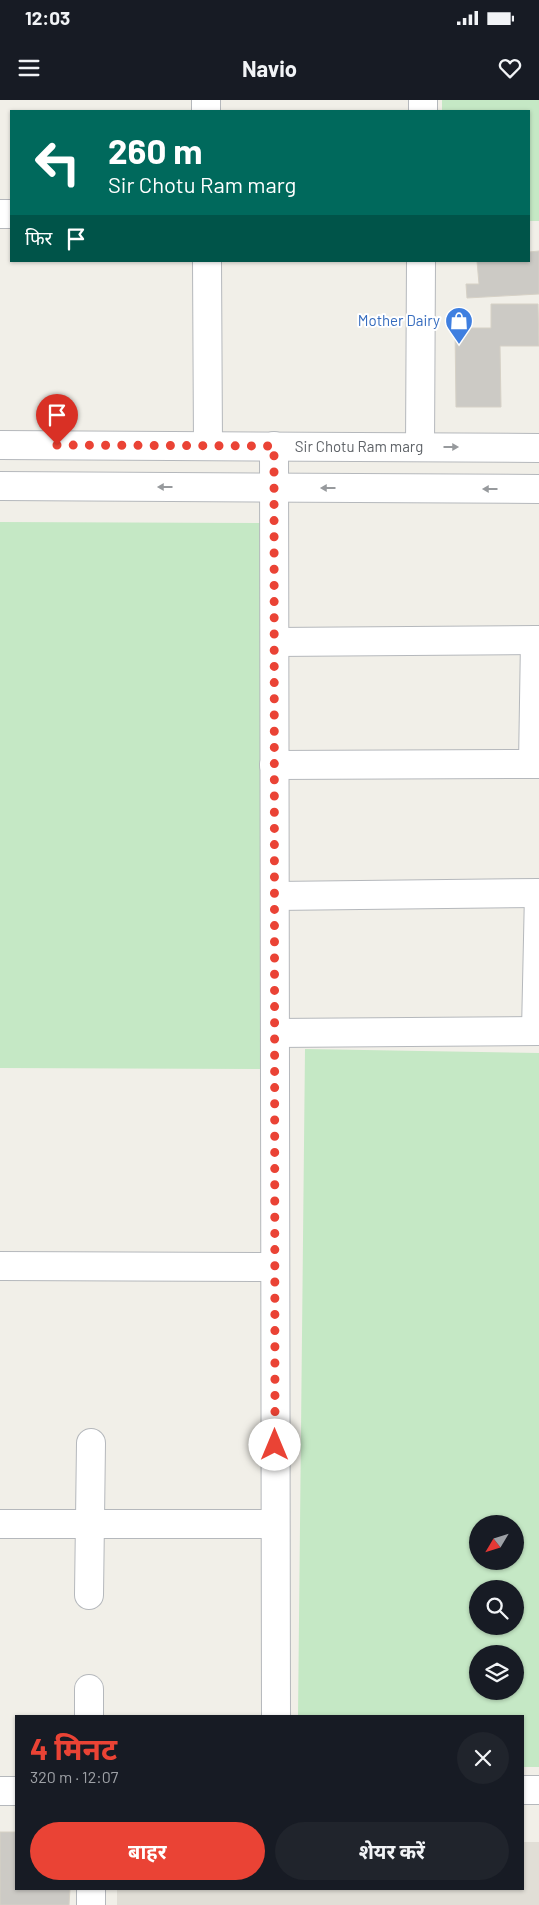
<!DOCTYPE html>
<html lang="hi">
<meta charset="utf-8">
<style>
:root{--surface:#171b24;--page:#20242c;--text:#f1f3f6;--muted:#9ea1a6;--accent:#ea4335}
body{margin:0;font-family:Barlow,"Noto Sans Devanagari",sans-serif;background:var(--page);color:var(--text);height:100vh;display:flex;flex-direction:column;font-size:19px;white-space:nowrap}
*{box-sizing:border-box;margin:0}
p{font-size:16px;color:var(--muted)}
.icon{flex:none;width:28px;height:28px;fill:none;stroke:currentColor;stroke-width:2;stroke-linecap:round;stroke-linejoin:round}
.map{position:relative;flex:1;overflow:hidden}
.side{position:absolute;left:15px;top:1615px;width:509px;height:175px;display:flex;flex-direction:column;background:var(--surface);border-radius:0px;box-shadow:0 1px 4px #0004}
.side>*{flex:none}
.guide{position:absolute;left:10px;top:10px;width:520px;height:152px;border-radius:0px;box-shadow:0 1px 4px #0004;background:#00695c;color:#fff;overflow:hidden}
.needle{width:32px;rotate:232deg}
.tools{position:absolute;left:469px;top:1415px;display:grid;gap:10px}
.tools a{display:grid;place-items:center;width:55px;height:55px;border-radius:50%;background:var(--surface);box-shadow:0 1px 4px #0004;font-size:25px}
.pin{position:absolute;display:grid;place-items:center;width:42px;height:42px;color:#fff;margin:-51px -21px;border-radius:50% 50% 50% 0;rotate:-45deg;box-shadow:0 0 5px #0007}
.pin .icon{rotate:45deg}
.me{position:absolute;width:55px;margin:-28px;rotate:0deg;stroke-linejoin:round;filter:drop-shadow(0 0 4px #0008)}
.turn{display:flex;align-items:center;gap:18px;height:105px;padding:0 15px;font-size:22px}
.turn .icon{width:65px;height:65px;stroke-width:2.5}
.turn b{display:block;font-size:35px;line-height:42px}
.then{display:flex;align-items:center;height:48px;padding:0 15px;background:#0003;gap:10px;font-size:19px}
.round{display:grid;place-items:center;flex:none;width:52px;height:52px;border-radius:26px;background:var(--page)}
.overview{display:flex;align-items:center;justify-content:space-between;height:85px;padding:0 15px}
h1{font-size:30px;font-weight:700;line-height:38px;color:var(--accent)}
.button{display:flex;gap:10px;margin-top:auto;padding:10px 15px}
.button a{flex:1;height:58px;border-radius:30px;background:var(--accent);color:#fff;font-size:20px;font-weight:700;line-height:58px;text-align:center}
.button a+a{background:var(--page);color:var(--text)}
.status{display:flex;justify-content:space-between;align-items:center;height:35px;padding:0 25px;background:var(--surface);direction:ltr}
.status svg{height:14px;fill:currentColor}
header{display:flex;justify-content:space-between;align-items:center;height:65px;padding:0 15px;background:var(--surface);font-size:22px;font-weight:700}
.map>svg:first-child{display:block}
</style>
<div class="status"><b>12:03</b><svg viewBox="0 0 49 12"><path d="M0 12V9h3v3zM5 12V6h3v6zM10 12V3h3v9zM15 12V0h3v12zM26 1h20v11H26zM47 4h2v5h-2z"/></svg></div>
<header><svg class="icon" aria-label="menu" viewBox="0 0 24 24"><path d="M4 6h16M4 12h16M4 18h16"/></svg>Navio<svg class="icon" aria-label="heart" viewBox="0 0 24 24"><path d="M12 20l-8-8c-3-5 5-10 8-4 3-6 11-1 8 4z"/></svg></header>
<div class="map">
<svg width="539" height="1805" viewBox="0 0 539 1805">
<rect width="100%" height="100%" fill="#f1efe8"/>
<path fill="#e1ded6" d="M523,1742h16v63h-422v-16h405z"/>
<g fill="#c5e8c5" fill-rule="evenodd">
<path d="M442,0h97v121h-10v-110h-87z"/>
<path d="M0,422l262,1 -1,546 -261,-1z"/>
<path d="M305,949l234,4v714h-16l-1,-51h-224zM478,1424h37v37h-37zM478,1489h37v37h-37zM478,1554h37v37h-37z"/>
</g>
<g fill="#cccac5" stroke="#d6d1c6">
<path d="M539,151v43l-72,4 -1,-14h13l-2,-23h52v-9z"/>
<path d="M491,204h47l1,42h-39l1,61h-45l-1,-79h36z"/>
<path d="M0,1732h16v57h54l-1,16h-69z"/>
</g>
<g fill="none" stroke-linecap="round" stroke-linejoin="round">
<defs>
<g id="minor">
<path d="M206,0v11"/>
<path d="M423,11v-11"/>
<path d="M0,114h11"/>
<path d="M207,161l1,185"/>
<path d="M274,346l2,1270"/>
<path d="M420,347l1,-186"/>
<path d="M275,542l264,-2"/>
<path d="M533,664l2,-124"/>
<path d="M274,665l265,-1"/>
<path d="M275,796l264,-3"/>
<path d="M536,931l3,-138"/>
<path d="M275,933l264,-2"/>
<path d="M0,1166l275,1"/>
<path d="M0,1424h275"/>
<path d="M89,1495l2,-152"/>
<path d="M89,1589v27"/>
<path d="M91,1789v16"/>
</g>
<g id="tertiary">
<path d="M0,345l539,3"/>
<path d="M0,386l539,3"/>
<path d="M522,1690h17"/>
<path d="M0,1691h16"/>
</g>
</defs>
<use href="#minor" stroke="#b5b8bc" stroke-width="30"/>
<use href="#tertiary" stroke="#b5b8bc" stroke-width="30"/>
<use href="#minor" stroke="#fff" stroke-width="28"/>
<use href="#tertiary" stroke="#fff" stroke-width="28"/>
</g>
<defs><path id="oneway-solid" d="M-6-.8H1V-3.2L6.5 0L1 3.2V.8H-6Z" transform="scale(1.25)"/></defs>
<g fill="#979a9d">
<use href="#oneway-solid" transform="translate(451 347)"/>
<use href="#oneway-solid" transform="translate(165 387) rotate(-180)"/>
<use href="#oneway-solid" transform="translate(328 388) rotate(-180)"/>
<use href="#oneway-solid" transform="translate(490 389) rotate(-180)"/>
</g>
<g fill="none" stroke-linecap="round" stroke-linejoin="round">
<path stroke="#ea4335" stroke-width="9" stroke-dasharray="0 16.2" d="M57,345l217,1 1,999"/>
</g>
<defs>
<symbol id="shop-pin" viewBox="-11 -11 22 30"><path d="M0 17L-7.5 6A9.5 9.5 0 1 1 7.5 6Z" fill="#3f7fe0" stroke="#fff"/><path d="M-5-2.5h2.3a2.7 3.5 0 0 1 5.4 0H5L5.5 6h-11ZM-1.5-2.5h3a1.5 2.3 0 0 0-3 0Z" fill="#fff"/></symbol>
</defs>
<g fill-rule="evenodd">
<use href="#shop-pin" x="443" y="205" width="32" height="43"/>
</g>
<g text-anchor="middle" stroke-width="4" stroke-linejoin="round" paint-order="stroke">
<g font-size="15" fill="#366cbe" stroke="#fff" text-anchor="end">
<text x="440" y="226">Mother Dairy</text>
</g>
<g font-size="15" fill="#5f6368" stroke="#fff">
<text x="359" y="352">Sir Chotu Ram marg</text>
</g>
</g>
</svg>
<div class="tools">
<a><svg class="needle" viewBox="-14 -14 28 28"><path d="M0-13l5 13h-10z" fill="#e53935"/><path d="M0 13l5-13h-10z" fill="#9ea1a6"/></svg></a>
<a><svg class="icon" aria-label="search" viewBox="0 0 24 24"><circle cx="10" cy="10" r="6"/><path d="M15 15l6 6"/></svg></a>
<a><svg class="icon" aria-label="layers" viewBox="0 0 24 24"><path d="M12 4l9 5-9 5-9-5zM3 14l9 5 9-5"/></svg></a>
</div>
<div class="pin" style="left:57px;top:345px;background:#d93025"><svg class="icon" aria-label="arrive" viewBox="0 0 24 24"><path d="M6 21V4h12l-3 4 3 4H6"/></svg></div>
<svg class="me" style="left:275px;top:1345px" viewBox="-20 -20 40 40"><circle r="19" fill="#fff"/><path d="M0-13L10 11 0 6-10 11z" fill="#ea4335"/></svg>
<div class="guide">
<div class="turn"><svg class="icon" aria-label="left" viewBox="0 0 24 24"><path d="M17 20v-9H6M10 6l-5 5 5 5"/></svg><div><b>260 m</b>Sir Chotu Ram marg</div></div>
<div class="then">फिर<svg class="icon" aria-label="arrive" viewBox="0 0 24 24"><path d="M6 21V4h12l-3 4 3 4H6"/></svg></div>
</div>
<section class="side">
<div class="overview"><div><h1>4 मिनट</h1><p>320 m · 12:07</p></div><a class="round"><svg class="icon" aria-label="close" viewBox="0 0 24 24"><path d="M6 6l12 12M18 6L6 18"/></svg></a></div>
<div class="button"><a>बाहर</a><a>शेयर करें</a></div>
</section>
</div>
